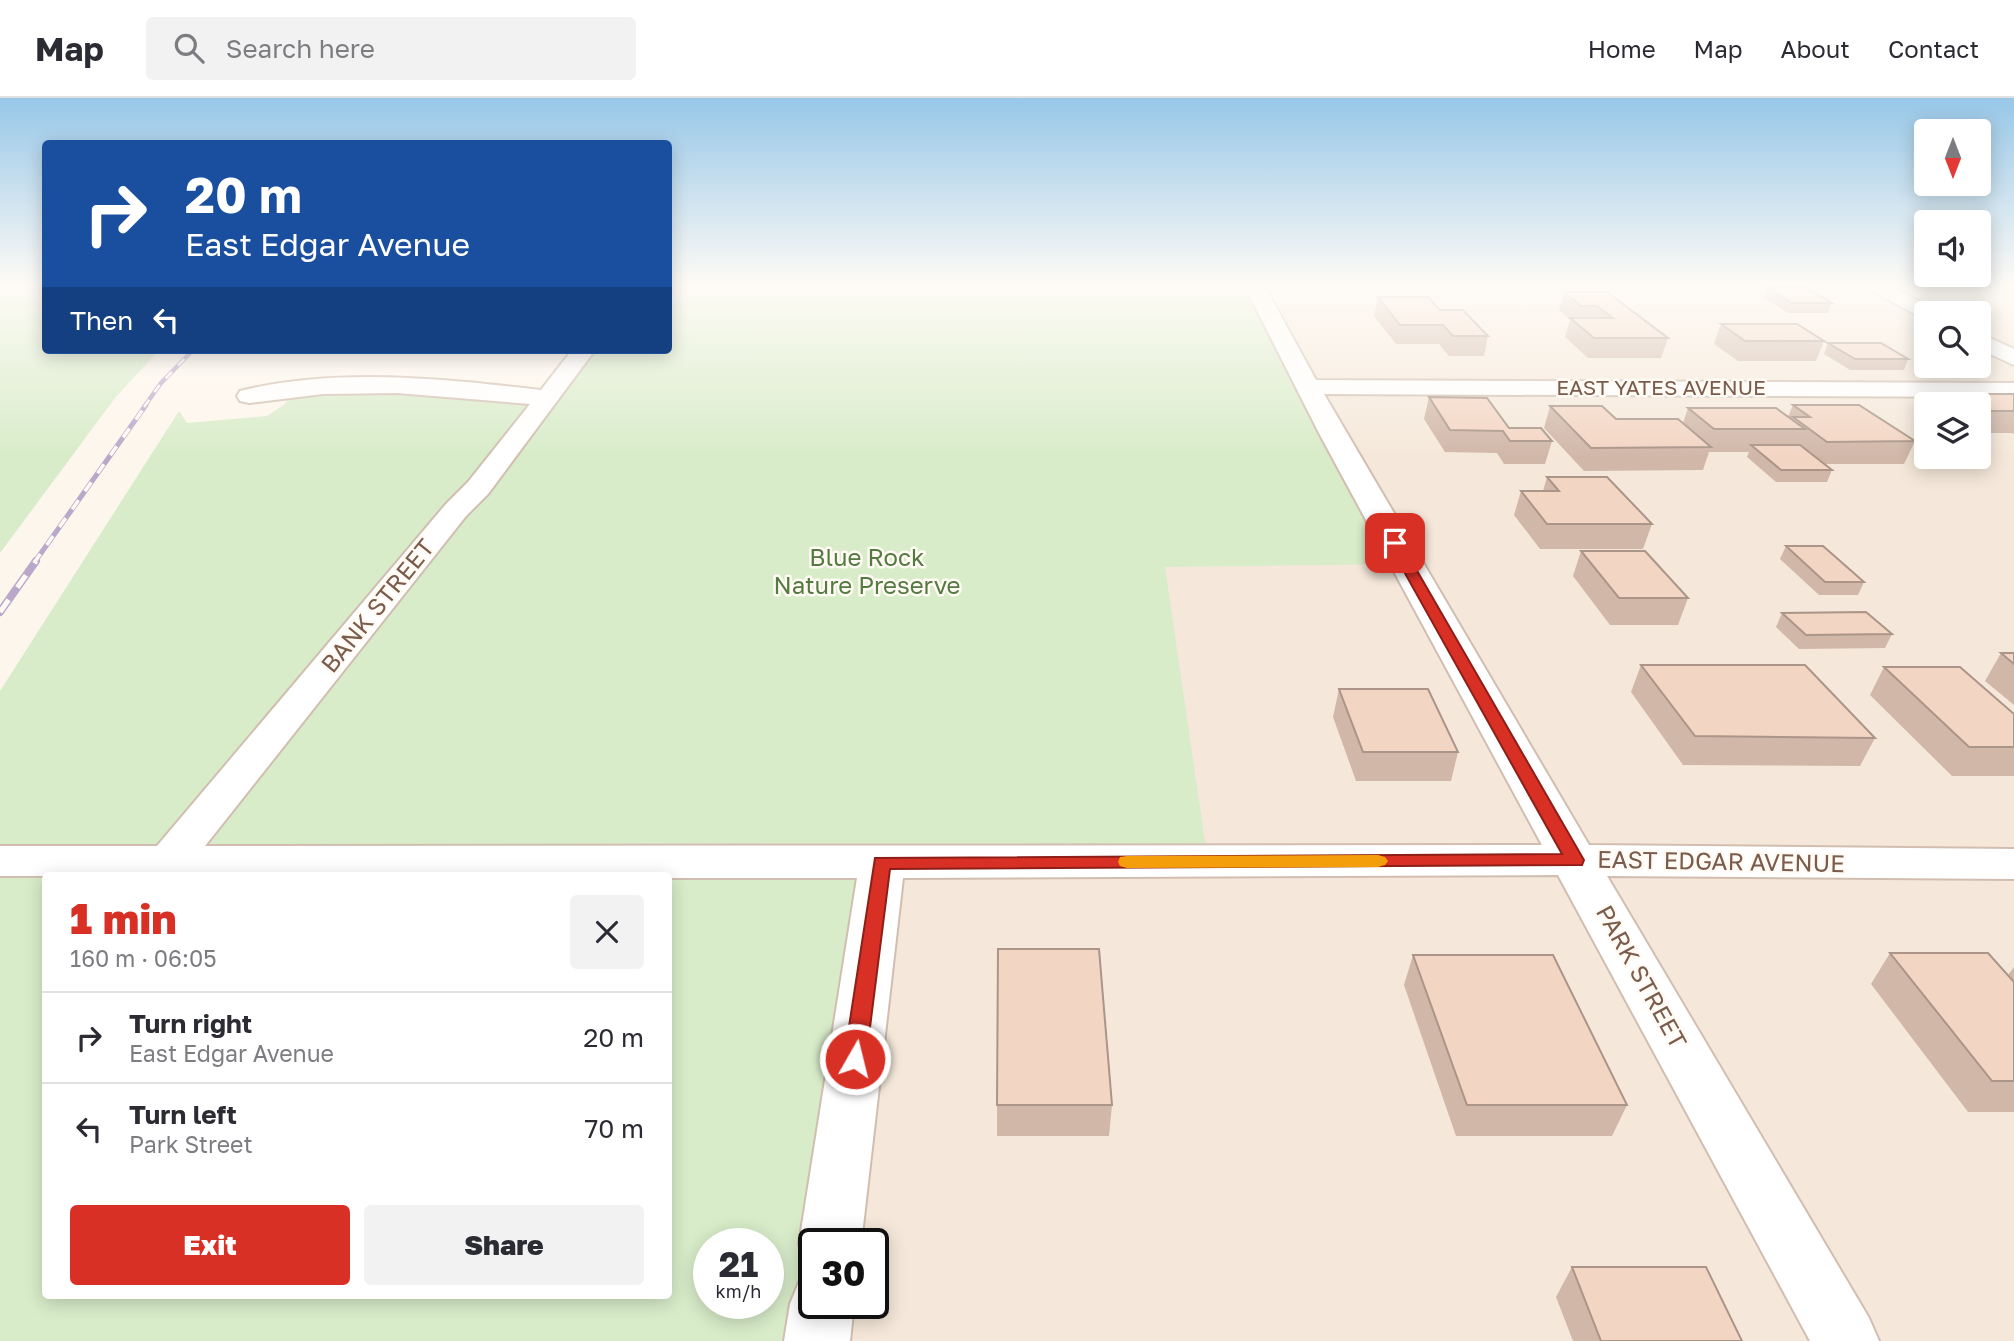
<!DOCTYPE html>
<meta charset="utf-8">
<style>
:root{--surface:#fff;--page:#f2f2f3;--text:#2b2b33;--muted:#7c7c81;--line:#e1e1e2;--accent:#d93025}
body{margin:0;font-family:"Golos Text",sans-serif;background:var(--page);color:var(--text);height:100vh;display:flex;flex-direction:column;font-size:26px;white-space:nowrap}
*{box-sizing:border-box;margin:0}
p{font-size:23px;color:var(--muted)}
.icon{flex:none;width:38px;height:38px;fill:none;stroke:currentColor;stroke-width:2;stroke-linecap:round;stroke-linejoin:round}
.map{position:relative;flex:1;overflow:hidden}
.details{position:absolute;left:42px;top:774px;width:630px;height:427px;display:flex;flex-direction:column;background:var(--surface);border-radius:7px;box-shadow:0 4px 18px #0003}
.details>*{flex:none}
.banner{position:absolute;left:42px;top:42px;width:630px;height:214px;border-radius:7px;box-shadow:0 4px 18px #0003;background:#1a4fa0;color:#fff;overflow:hidden}
.needle{width:46px;rotate:180deg}
.controls{position:absolute;left:1914px;top:21px;display:grid;gap:14px}
.controls a{display:grid;place-items:center;width:77px;height:77px;border-radius:7px;background:var(--surface);box-shadow:0 4px 18px #0003;font-size:35px}
.speed{position:absolute;left:693px;top:1130px;display:flex;gap:14px;font-size:35px;font-weight:700;text-align:center}
.speed>*{display:grid;place-content:center;width:91px;height:91px;border-radius:50%;background:var(--surface);box-shadow:0 4px 18px #0003;line-height:1}
.speed small{font-size:18px;font-weight:400}
.speed .limit{border:4px solid #111;border-radius:10px;background:#fff;color:#111}
.pin{position:absolute;display:grid;place-items:center;width:60px;height:60px;color:#fff;margin:-30px;border-radius:14px;box-shadow:0 4px 10px #0006}
.me{position:absolute;width:77px;margin:-38px;rotate:8deg;stroke-linejoin:round;filter:drop-shadow(0 0 5px #0008)}
.turn{display:flex;align-items:center;gap:24px;height:147px;padding:0 28px;font-size:32px}
.turn .icon{width:91px;height:91px;stroke-width:2.5}
.turn b{display:block;font-size:49px;line-height:60px}
.then{display:flex;align-items:center;height:66px;padding:0 28px;background:#0003;gap:14px;font-size:26px}
.round{display:grid;place-items:center;flex:none;width:74px;height:74px;border-radius:7px;background:var(--page)}
.headline{display:flex;align-items:center;justify-content:space-between;height:119px;padding:0 28px}
h1{font-size:42px;font-weight:800;line-height:52px;color:var(--accent)}
.action{display:flex;gap:14px;margin-top:auto;padding:14px 28px}
.action a{flex:1;height:80px;border-radius:7px;background:var(--accent);color:#fff;font-size:28px;font-weight:800;line-height:80px;text-align:center}
.action a+a{background:var(--page);color:var(--text)}
ul{padding:0;list-style:none}
li{display:flex;align-items:center;gap:21px;height:91px;padding:0 28px;border-top:2px solid var(--line)}
li div{flex:1}
li b{display:block;font-size:26px}
li em{font-style:normal}
header{display:flex;align-items:center;gap:42px;box-sizing:border-box;height:98px;padding:0 35px;background:var(--surface);border-bottom:2px solid var(--line)}
header strong{font-size:33px}
nav{display:flex;gap:38px;margin-inline-start:auto;font-size:24px}
.search{width:490px;height:63px;background:var(--page);display:flex;align-items:center;gap:18px;box-sizing:border-box;padding:0 24px;border-radius:7px;color:var(--muted);font-size:26px}
.map>svg:first-child{display:block}
</style>
<header>
<strong>Map</strong>
<div class="search"><svg class="icon" aria-label="search" viewBox="0 0 24 24"><circle cx="10" cy="10" r="6"/><path d="M15 15l6 6"/></svg>Search here</div>
<nav><a>Home</a><a>Map</a><a>About</a><a>Contact</a></nav>
</header>
<div class="map">
<svg width="2014" height="1243" viewBox="0 0 2014 1243">
<rect width="100%" height="100%" fill="#fdf6ec"/>
<path fill="#f5e8da" fill-rule="evenodd" d="M1253,185h761v1058h-1197l5,-37h51v-60h-43l52,-382 283,-296zM1927,215h52v53h-52zM1927,306h52v53h-52z"/>
<g fill="#d8ecc9" fill-rule="evenodd">
<path d="M0,185h45l1,67h113l-44,48 -115,155z"/>
<path d="M669,185h584l154,281 -242,3 43,295 -326,1 -52,381h-16v60h8l-5,37h-817v-650l179,-280 8,12 80,-7 18,-12 10,-17 250,11 39,-48h84zM46,777h622v420h-622zM709,1146h59v60h-59z"/>
</g>
<g fill="none" stroke-linecap="round" stroke-linejoin="round">
<defs>
<g id="minor">
<path d="M1243,185h20l53,97 698,3v14l-690,-3 265,451 425,4v30l-407,-3 262,442 10,23h-69l-252,-466 -655,3 -42,366h-47v23l-6,-3 -9,-20 58,-366h-189v-3l-668,1v-30h157l289,-342 22,-22 62,-78 -133,-11 -74,1 -74,9 -9,-2 -3,-5 3,-5c97,-24 203,-12 301,-1l31,-40h23l-107,144 -22,22 -261,330 1337,-1 -222,-410z"/>
<path d="M1858,185h26l50,26 3,4h-10v6l-7,-2z"/>
<path d="M1979,235l35,16v16l-35,-16z"/>
<path d="M814,1178v28h40l-4,37h-66l6,-37 9,-22z"/>
</g>
</defs>
<use href="#minor" stroke="#d1beb0" stroke-width="4"/>
<use href="#minor" fill="#fff" fill-rule="evenodd"/>
<defs>
<path id="rail-far2" d="M144,309l17,-24 32,-33"/>
<path id="rail-far1" d="M34,465l112,-158"/>
<path id="rail" d="M0,514l36,-51"/>
</defs>
<use href="#rail-far2" stroke="#b9a8c9" stroke-width="4.5"/>
<use href="#rail-far1" stroke="#b9a8c9" stroke-width="5"/>
<use href="#rail" stroke="#b9a8c9" stroke-width="8"/>
<use href="#rail-far2" stroke="#fffaf3" stroke-width="2.5" stroke-dasharray="9" stroke-linecap="butt"/>
<use href="#rail-far1" stroke="#fffaf3" stroke-width="3.5" stroke-dasharray="11" stroke-linecap="butt"/>
<use href="#rail" stroke="#fffaf3" stroke-width="5" stroke-dasharray="15" stroke-linecap="butt"/>
</g>
<g fill="#d1b7a8">
<path d="M1767,190l65,15 -4,10h-40l-24,-15z"/>
<path d="M1564,194h43l61,46 -7,20h-73l-23,-21 5,-17 -11,-10z"/>
<path d="M1378,199l62,13 48,26 -4,20h-35l-10,-12h-43l-22,-28z"/>
<path d="M1721,226l103,17 -8,20h-78l-24,-17z"/>
<path d="M1828,245l80,16 -4,11h-54l-26,-16z"/>
<path d="M1935,296h79v40l-2,-1h-33v-29h-49z"/>
<path d="M1429,299l80,31 43,13 -7,23h-41l-7,-11 -52,-1 -21,-33z"/>
<path d="M1793,307l122,36 -11,23h-79l7,6 -5,12h-51l-29,-25 2,-5h-40l-6,18 -119,1 -40,-43 6,-22 66,13 67,4 5,-15 100,9z"/>
<path d="M1547,379l105,47 -9,25h-103l-26,-34 7,-24h22z"/>
<path d="M1786,448l78,36 -6,13h-39l-39,-36z"/>
<path d="M1581,453l107,47 -10,27h-68l-37,-49z"/>
<path d="M1782,515l110,21 -7,14 -86,1 -23,-22z"/>
<path d="M2001,555h13v52l-29,-24z"/>
<path d="M1641,567l234,73 -15,28 -177,-1 -52,-73z"/>
<path d="M1884,569l130,47v62h-62l-82,-81z"/>
<path d="M1339,591l119,63 -7,29h-95l-23,-64z"/>
<path d="M1890,855l118,22 6,-8v145h-46l-97,-128z"/>
<path d="M1413,857l214,150 -15,31h-156l-52,-151z"/>
<path d="M997,1007h115l-3,31h-112z"/>
<path d="M1572,1169l170,74h-169l-17,-44z"/>
</g>
<g fill="#f3d5c3" stroke="#aa9588" stroke-width="2">
<path d="M1767,190h39l26,15h-40z"/>
<path d="M1564,194h43l61,46h-74l-24,-20h43l-16,-12h-16z"/>
<path d="M1378,199h50l12,13h23l25,26h-35l-10,-11h-43z"/>
<path d="M1721,226h76l27,17h-79z"/>
<path d="M1828,245h53l27,16h-53z"/>
<path d="M1935,296h79v17h-35v-7h-27z"/>
<path d="M1429,299l58,1 22,30h32l11,13h-42l-7,-10 -53,-1z"/>
<path d="M1793,307h66l56,36 -88,1 -34,-25h17z"/>
<path d="M1550,308h52l14,13h62l33,28 -120,1z"/>
<path d="M1688,310h88l29,21h-91z"/>
<path d="M1751,347h49l32,25h-51z"/>
<path d="M1547,379h60l45,47h-105l-26,-33h38z"/>
<path d="M1786,448h37l41,36h-39z"/>
<path d="M1581,453h64l43,47h-69z"/>
<path d="M1866,514l26,22 -86,1 -24,-22z"/>
<path d="M2001,555h13v11z"/>
<path d="M1641,567h164l70,73 -180,-2z"/>
<path d="M1884,569h76l54,47v33h-45z"/>
<path d="M1339,591h89l30,63h-95z"/>
<path d="M998,851h101l13,156h-115z"/>
<path d="M1890,855h98l26,29v99h-22z"/>
<path d="M1413,857h140l74,150h-160z"/>
<path d="M1572,1169h134l36,74h-141z"/>
</g>
<linearGradient id="sky" x2="0" y2="1"><stop stop-color="#97c7e8"/><stop offset="0.52" stop-color="#fefbf6"/><stop offset="1" stop-color="#fefbf6" stop-opacity="0"/></linearGradient>
<rect width="2014" height="359" fill="url(#sky)"/>
<path fill="#d93025" stroke="#8d1f18" stroke-width="2" d="M1395,441l6,4 183,317 -2,5 -692,4 -24,190 -3,6 -8,3 -8,-3 -3,-6 31,-201 687,-4 -174,-311z"/>
<path fill="#f59e0b" d="M1378,757l7,2 3,4 -3,4 -7,2 -251,1 -7,-2 -2,-4 2,-5 7,-1z"/>
<g text-anchor="middle" stroke-width="5" stroke-linejoin="round" paint-order="stroke">
<g font-size="21" fill="#7a5c4d" stroke="#fffaf3">
<text x="1661" y="297">EAST YATES AVENUE</text>
</g>
<g font-size="24" fill="#537a41" stroke="#fffaf3">
<text x="867" y="468">Blue Rock<tspan x="867" dy="28">Nature Preserve</tspan></text>
</g>
<g font-size="24" fill="#7a5c4d" stroke="#fffaf3">
<text transform="translate(378 508) rotate(-51)" y="8">BANK STREET</text>
<text transform="translate(1721 764) rotate(1)" y="8">EAST EDGAR AVENUE</text>
<text transform="translate(1641 879) rotate(61)" y="8">PARK STREET</text>
</g>
</g>
</svg>
<div class="controls">
<a><svg class="needle" viewBox="-14 -14 28 28"><path d="M0-13l5 13h-10z" fill="#e53935"/><path d="M0 13l5-13h-10z" fill="#7c7c81"/></svg></a>
<a><svg class="icon" aria-label="sound" viewBox="0 0 24 24"><path d="M4 9h4l5-4v14l-5-4H4zM17 9q2 3 0 6"/></svg></a>
<a><svg class="icon" aria-label="search" viewBox="0 0 24 24"><circle cx="10" cy="10" r="6"/><path d="M15 15l6 6"/></svg></a>
<a><svg class="icon" aria-label="layers" viewBox="0 0 24 24"><path d="M12 4l9 5-9 5-9-5zM3 14l9 5 9-5"/></svg></a>
</div>
<div class="speed"><div>21<small>km/h</small></div><div class="limit">30</div></div>
<div class="pin" style="left:1395px;top:445px;background:#d93025"><svg class="icon" aria-label="arrive" viewBox="0 0 24 24"><path d="M6 21V4h12l-3 4 3 4H6"/></svg></div>
<svg class="me" style="left:855px;top:961px" viewBox="-20 -20 40 40"><circle r="17" fill="#d93025" stroke="#fff" stroke-width="3"/><path d="M0-11L8 9 0 5-8 9z" fill="#fff"/></svg>
<div class="banner">
<div class="turn"><svg class="icon" aria-label="right" viewBox="0 0 24 24"><path d="M7 20v-9h11M14 6l5 5-5 5"/></svg><div><b>20 m</b>East Edgar Avenue</div></div>
<div class="then">Then<svg class="icon" aria-label="left" viewBox="0 0 24 24"><path d="M17 20v-9H6M10 6l-5 5 5 5"/></svg></div>
</div>
<section class="details">
<div class="headline"><div><h1>1 min</h1><p>160 m · 06:05</p></div><a class="round"><svg class="icon" aria-label="close" viewBox="0 0 24 24"><path d="M6 6l12 12M18 6L6 18"/></svg></a></div>
<ul>
<li><svg class="icon" aria-label="right" viewBox="0 0 24 24"><path d="M7 20v-9h11M14 6l5 5-5 5"/></svg><div><b>Turn right</b><p>East Edgar Avenue</p></div><em>20 m</em></li>
<li><svg class="icon" aria-label="left" viewBox="0 0 24 24"><path d="M17 20v-9H6M10 6l-5 5 5 5"/></svg><div><b>Turn left</b><p>Park Street</p></div><em>70 m</em></li>
</ul>
<div class="action"><a>Exit</a><a>Share</a></div>
</section>
</div>
